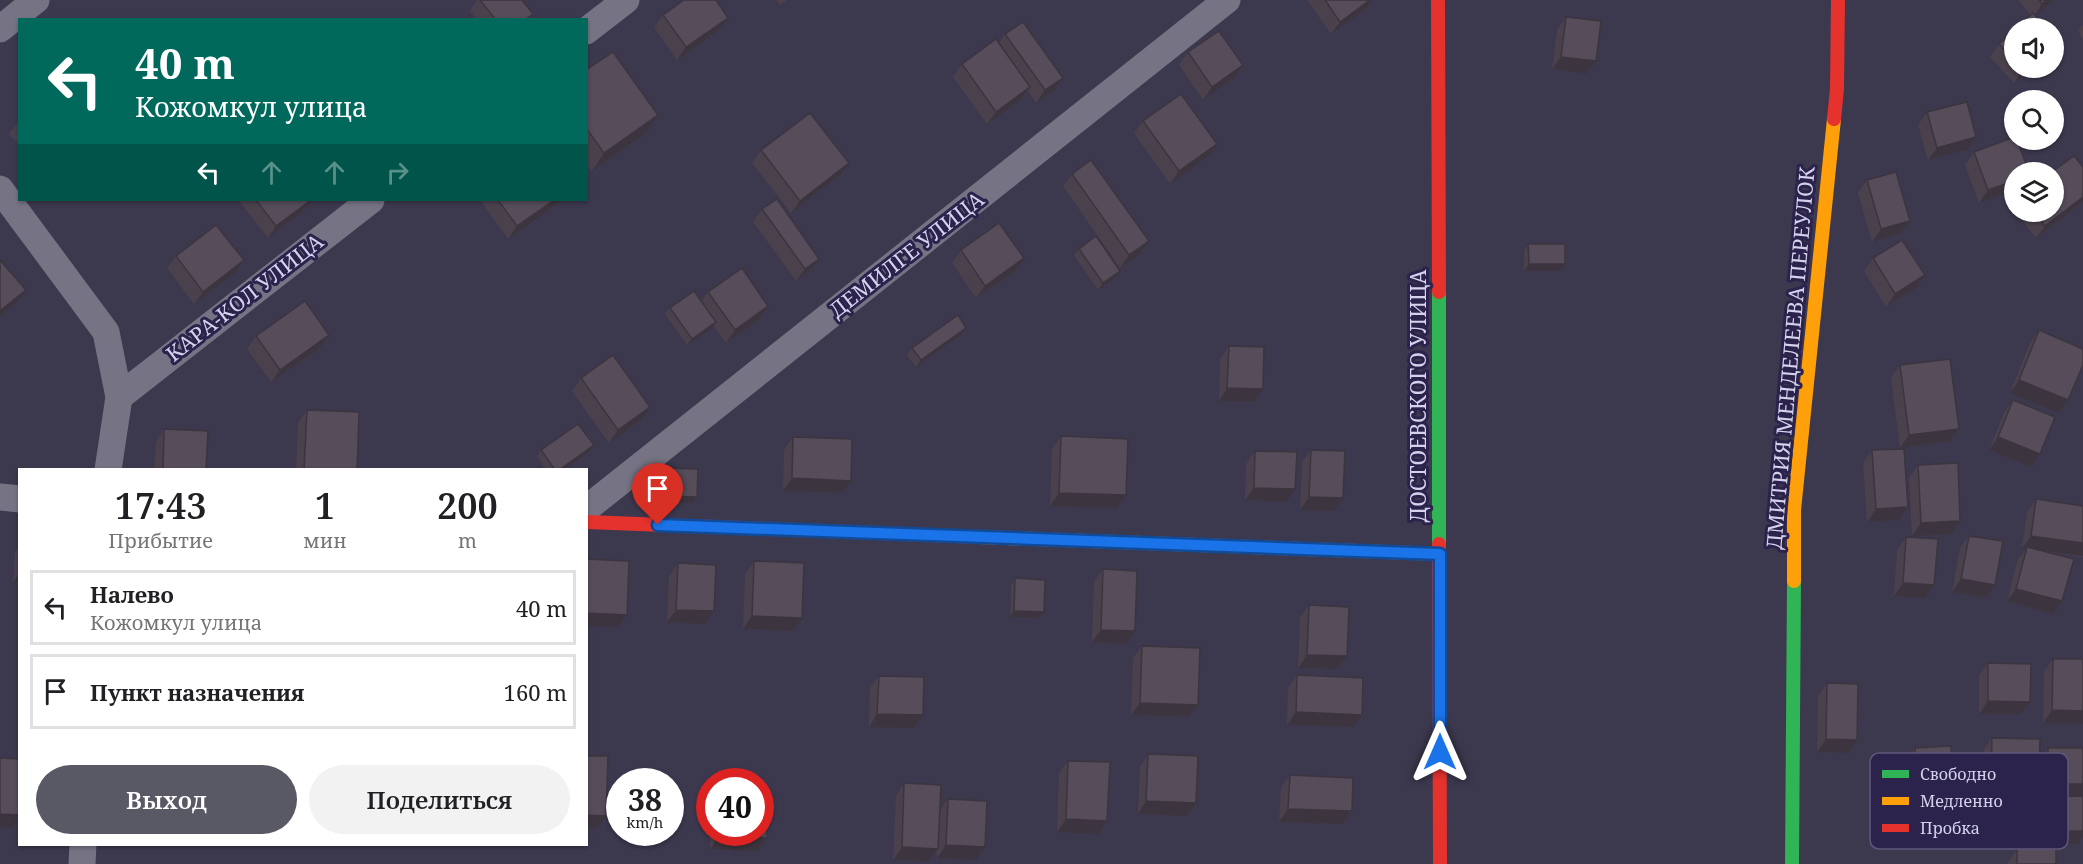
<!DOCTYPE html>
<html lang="ru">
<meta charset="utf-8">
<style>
:root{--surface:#fff;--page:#f2f2f2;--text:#202124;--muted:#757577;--line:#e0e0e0;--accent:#595865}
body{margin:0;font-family:"Noto Serif",serif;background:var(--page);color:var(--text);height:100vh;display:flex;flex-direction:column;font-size:22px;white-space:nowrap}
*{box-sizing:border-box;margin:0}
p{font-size:20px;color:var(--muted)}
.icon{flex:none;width:33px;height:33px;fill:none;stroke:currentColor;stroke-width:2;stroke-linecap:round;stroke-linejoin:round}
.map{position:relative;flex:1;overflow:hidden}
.side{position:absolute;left:18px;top:468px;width:570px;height:378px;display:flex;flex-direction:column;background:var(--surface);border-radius:0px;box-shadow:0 2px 4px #0004}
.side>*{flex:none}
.guide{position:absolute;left:18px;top:18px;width:570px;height:183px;border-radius:0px;box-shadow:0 2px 4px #0004;background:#00695c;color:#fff;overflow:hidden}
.controls{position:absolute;left:2004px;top:18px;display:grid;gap:12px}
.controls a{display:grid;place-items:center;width:60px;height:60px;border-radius:50%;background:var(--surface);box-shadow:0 2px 4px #0004;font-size:30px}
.speed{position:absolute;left:606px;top:768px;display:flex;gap:12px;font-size:30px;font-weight:700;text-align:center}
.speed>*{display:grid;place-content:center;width:78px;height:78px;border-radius:50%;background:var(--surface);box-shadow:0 2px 4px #0004;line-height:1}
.speed small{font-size:15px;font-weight:400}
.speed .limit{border:9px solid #d22;background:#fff;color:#111}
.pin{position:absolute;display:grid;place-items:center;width:51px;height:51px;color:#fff;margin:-62px -26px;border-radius:50% 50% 50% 0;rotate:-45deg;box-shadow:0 0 6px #0007}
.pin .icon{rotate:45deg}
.me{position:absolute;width:66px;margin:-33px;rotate:0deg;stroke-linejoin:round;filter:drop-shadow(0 0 4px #0008)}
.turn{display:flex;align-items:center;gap:21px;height:126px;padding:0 18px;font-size:27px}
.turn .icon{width:78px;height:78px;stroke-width:2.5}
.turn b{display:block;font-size:42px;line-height:51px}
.lanes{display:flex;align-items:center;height:57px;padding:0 18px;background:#0003;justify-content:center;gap:30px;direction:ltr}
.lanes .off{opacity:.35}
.eta{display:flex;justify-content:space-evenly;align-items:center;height:102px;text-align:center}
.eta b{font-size:36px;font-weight:600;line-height:42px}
.button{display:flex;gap:12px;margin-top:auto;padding:12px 18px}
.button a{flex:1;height:69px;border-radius:36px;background:var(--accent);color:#fff;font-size:24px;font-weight:600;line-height:69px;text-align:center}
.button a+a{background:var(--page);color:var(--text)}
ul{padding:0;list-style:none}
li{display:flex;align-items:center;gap:18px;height:75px;margin:0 12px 9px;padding:0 6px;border:3px solid var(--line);border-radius:0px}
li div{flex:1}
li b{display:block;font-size:22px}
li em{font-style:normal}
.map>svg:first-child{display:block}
</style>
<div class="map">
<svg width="2083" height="864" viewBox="0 0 2083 864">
<rect width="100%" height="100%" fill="#3c384e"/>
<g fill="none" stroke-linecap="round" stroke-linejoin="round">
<g stroke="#767484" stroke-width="27">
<path d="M0,29l36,-29"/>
<path d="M586,31l40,-31"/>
<path d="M0,189l106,143 13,65 -11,73"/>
<path d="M119,397l252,-197"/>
<path d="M0,497l20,2"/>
<path d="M586,509l641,-509"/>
<path d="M82,864l1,-20"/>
</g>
<g stroke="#30b455" stroke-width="14">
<path d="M1439,292v252"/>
<path d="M1792,864l2,-283"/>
</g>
<g stroke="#ff9f0a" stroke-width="14">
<path d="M980,537l460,17"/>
<path d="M1794,581v-71l40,-391"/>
</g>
<g stroke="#e5322d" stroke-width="14">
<path d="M1438,0l1,292"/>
<path d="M1834,119l3,-30 1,-89"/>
<path d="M586,522l394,15"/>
<path d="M1439,544l1,320"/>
</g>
</g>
<g fill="#4a414d">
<path d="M477,0h45l6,20h-51l-7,-9z"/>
<path d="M776,0h11l-7,5z"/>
<path d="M1307,0h65l-7,10 -34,24z"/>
<path d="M2018,0h35l-18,16 -4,-1z"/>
<path d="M663,15l56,15 -42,30 -23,-33z"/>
<path d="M1566,17l30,44 -9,13 -35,-5 5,-39z"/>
<path d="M2083,24v16l-5,-9z"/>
<path d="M2014,30v38h17l-17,15 -24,-26 9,-13z"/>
<path d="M1005,34l58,44 -9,12 -18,13 -8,-12 -7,9 -34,24 -34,-47 9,-13 37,-21z"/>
<path d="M1188,52l46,26 -31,22 -24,-35z"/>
<path d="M586,70l59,64 -53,37 -6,-7z"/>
<path d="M1927,112l40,38 -39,10 -10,-35z"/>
<path d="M20,120v26l-11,-12z"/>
<path d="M1143,121l65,36 -38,27 -36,-51z"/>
<path d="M761,150l79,25 -49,38 -39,-50z"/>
<path d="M1974,152l55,20 -50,31 -14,-38z"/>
<path d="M2083,167v35l-47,36 -21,-26h39z"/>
<path d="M1072,174l77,67 -9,13 -20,14 -57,-82z"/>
<path d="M1867,180l43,41 -9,12 -29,9 -14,-49z"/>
<path d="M240,200h72l-7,10 -37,28 -29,-37z"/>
<path d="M480,200h82l-2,2 -52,37z"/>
<path d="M762,209l57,50 -9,12 -14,10 -43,-59z"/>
<path d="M1528,244l32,27h-36v-20z"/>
<path d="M1079,249l41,22 -4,6 -18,13 -24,-35z"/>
<path d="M961,250l63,8 -9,13 -39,27 -24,-35z"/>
<path d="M176,256l59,17 -41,31 -27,-36z"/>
<path d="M1873,258l43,30 -30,19 -22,-36z"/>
<path d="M708,292l60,14 -8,13 -34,24 -13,-18 -2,4 -24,16 -22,-31 5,-6 31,-6z"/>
<path d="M966,328l-4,6 -46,33 -9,-12 5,-7z"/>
<path d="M2039,330l29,70 -9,13 -49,-20 20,-50z"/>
<path d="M329,335l-9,13 -49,34 -24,-33 9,-13z"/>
<path d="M1229,346l25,56 -35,-1 1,-42z"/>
<path d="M1900,365l59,64 -9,12 -50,7 -9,-70z"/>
<path d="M581,378l60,42 -32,23 -37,-52z"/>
<path d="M2013,400l27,54 -9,13 -42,-17 15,-37z"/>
<path d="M307,410l50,60h-61l2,-47z"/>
<path d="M164,429l42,41h-52l2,-28z"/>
<path d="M1061,436l65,59 -9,13 -67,-2 2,-57z"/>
<path d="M793,437l49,56 -59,-2 1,-41z"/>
<path d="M594,445l-5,7 -25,18h-18l-9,-14 4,-6z"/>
<path d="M1311,450l32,48 -9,13 -34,-1 2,-48z"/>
<path d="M1872,450l36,57 -9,13 -32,2 -4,-59z"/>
<path d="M1255,451l31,51 -41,-2 1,-36z"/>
<path d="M1918,465l34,69 -40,2 -3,-58z"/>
<path d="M661,468l36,29 -5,6 -37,-1 1,-28z"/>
<path d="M2036,499l47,7v51l-36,-5 6,62 -46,-13 11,-42 8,-10 -4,-1 5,-36z"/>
<path d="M1969,536l17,62 -34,-6 8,-44z"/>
<path d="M1906,537l19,61 -31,-2 3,-46z"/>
<path d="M20,545v38l-7,-1 2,-30z"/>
<path d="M754,561l48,57 -9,13 -50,-2 2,-55z"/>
<path d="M678,563l36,48 -9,13 -38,-2 2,-46z"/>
<path d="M1103,569l23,75 -34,-2 2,-60z"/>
<path d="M1015,578l29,34 -5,6 -29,-1 1,-32z"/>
<path d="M1309,605l38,51 -9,13 -40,-1 2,-51z"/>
<path d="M1142,646l47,71 -58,-2 2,-57z"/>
<path d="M2053,659h30v65l-40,-1 1,-51z"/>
<path d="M1988,663l42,39 -9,12h-42v-38z"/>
<path d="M1297,675l56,52 -66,-2 1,-37z"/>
<path d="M879,676l35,52 -45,-1 1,-39z"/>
<path d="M1827,683l22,70 -32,-1 1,-56z"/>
<path d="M1992,738l47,39 -9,13 -47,-1v-38z"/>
<path d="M1915,748l29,59 -35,2 -3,-48z"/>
<path d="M2048,748h35v88l-5,8h-43v-34l9,-13h20l-25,-1v-36z"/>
<path d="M1148,754l48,49 -9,13 -49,-2 2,-47z"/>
<path d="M1068,761l39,60 -9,13 -41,-2 2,-59z"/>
<path d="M1290,775l62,36 -9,13 -64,-2 2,-34z"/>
<path d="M904,783l36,27 8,-11 28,61 -39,-2v-7l-8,10 -36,-1 3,-64z"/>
<path d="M1989,795l38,36 -9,13 -40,-3 2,-34z"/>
<path d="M710,832h50l7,6 -9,13 -48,-2z"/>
<path d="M2017,849l39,15h-48v-2z"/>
</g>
<g fill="#3c353f">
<path d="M1370,0h2l-7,10 -34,24 9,-12z"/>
<path d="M2047,0h6l-19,17 8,-13z"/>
<path d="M728,18l-9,12 -42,30 9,-13z"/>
<path d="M1561,57l35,4 -9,13 -35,-5z"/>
<path d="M1243,65l-9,13 -31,22 9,-13z"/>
<path d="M2026,68h5l-17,15 9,-13z"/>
<path d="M1063,78l-9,12 -18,13 9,-13z"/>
<path d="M1030,87l-9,13 -34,24 9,-12z"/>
<path d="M658,115l-13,19 -53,37 12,-18z"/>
<path d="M1976,137l-9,13 -39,10 9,-12z"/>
<path d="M1217,144l-9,13 -38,27 9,-13z"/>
<path d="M849,163l-9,12 -49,38 9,-12z"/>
<path d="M2014,181v9l-35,13 9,-13z"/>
<path d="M2083,197v5l-47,36 9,-12z"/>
<path d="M311,200h1l-7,10 -37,28 8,-12z"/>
<path d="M554,200h8l-2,2 -52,37 9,-13z"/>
<path d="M1910,221l-9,12 -29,9 9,-13z"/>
<path d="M1149,241l-9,13 -20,14 9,-13z"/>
<path d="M1024,258l-9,13 -39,27 9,-12z"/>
<path d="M819,259l-9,12 -14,10 9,-12z"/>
<path d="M244,260l-9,13 -41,31 9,-12z"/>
<path d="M1529,264h36l-5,7h-36z"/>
<path d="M1120,271l-4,6 -18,13 5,-7z"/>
<path d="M1925,275l-9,13 -30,19 9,-13z"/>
<path d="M26,290l-9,12 -17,15v-6z"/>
<path d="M768,306l-8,13 -34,24 9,-13z"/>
<path d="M716,322l-5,7 -24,16 5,-6z"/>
<path d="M966,328l-4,6 -46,33 5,-7z"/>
<path d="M329,335l-9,13 -49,34 9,-12z"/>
<path d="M2019,380l49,20 -9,13 -49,-20z"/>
<path d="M1227,388l36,1 -9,13 -35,-1z"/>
<path d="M650,407l-9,13 -32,23 9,-13z"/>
<path d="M1959,429l-9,12 -50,7 9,-13z"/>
<path d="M1998,437l42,17 -9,13 -42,-17z"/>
<path d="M594,445l-5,7 -25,18h-5z"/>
<path d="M792,478l59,3 -9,12 -59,-2z"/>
<path d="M1254,488l41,1 -9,13 -41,-2z"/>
<path d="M1059,493l67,2 -9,13 -67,-2z"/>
<path d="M660,496l37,1 -5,6 -37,-1z"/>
<path d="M1309,497l34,1 -9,13 -34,-1z"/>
<path d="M1908,507l-9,13 -32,2 9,-13z"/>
<path d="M1960,521l-8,13 -40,2 9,-13z"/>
<path d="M2031,536l52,7v13l-56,-7v-2l-1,2 -4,-1z"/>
<path d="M20,573v10l-7,-1z"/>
<path d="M1961,579l34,6 -9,13 -34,-6z"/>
<path d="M1903,583l31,2 -9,13 -31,-2z"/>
<path d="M2016,589l46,12 -9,13 -46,-13z"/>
<path d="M676,610l38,1 -9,13 -38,-2z"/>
<path d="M1014,611l30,1 -5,6 -29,-1z"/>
<path d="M586,613l41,2 -9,12 -32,-1z"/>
<path d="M752,616l50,2 -9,13 -50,-2z"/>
<path d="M1101,630l34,1 -9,13 -34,-2z"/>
<path d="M1307,655l40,1 -9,13 -40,-1z"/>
<path d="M1988,701l42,1 -9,12h-42z"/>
<path d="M1140,703l58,2 -9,12 -58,-2z"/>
<path d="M2052,710l31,1v13l-40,-1z"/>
<path d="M1296,712l66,3 -9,12 -66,-2z"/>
<path d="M877,714l46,1 -9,13 -45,-1z"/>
<path d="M1826,739l31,1 -8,13 -32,-1z"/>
<path d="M1991,777h48l-9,13 -47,-1z"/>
<path d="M2048,784h35v13l-44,-1z"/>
<path d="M1953,794l-9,13 -35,2 9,-13z"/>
<path d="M1146,801l50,2 -9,13 -49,-2z"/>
<path d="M1288,809l64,2 -9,13 -64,-2z"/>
<path d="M0,814l20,1v2l-8,11 -12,-1z"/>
<path d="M586,815l20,1 -9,13 -11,-1z"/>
<path d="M1066,819l41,2 -9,13 -41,-2z"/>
<path d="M1987,829l40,2 -9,13 -40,-3z"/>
<path d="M2044,831h39v5l-5,8h-43z"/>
<path d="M719,836l48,2 -9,13 -48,-2z"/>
<path d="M946,845l39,2 -9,13 -39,-2z"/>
<path d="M902,847l36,2 -9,12 -36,-1z"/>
</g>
<g fill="#564c5a" stroke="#3c353f" stroke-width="1.5">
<path d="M480,0h42l11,14 -8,6h-29z"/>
<path d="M684,0h32l12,18 -42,29 -23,-32z"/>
<path d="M1325,0h45l-30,22z"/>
<path d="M2039,0h8l-5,4z"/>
<path d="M2033,13l13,15h-30z"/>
<path d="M1566,17l35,4 -5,40 -35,-4z"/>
<path d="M1023,22l40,56 -18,12 -40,-56z"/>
<path d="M2014,30v31l-15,-17z"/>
<path d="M1219,31l24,34 -31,22 -24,-35z"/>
<path d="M996,39l34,48 -34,25 -34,-48z"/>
<path d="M613,52l45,63 -54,38 -18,-25v-58z"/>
<path d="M1181,94l36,50 -38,27 -36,-50z"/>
<path d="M1967,102l9,35 -39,11 -10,-36z"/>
<path d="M810,113l39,50 -49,38 -39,-51z"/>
<path d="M2014,137v3h3l12,32h-15v9l-26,9 -14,-38z"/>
<path d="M2074,156l9,11v30l-38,29 -11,-14h20v-40h-2z"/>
<path d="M1091,160l58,81 -20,14 -57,-81z"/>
<path d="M1896,172l14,49 -29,8 -14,-49z"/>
<path d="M777,199l42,60 -14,10 -43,-60z"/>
<path d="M256,200h55l-35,26z"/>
<path d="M498,200h56l-37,26z"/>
<path d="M999,223l25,35 -39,28 -24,-36z"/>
<path d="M216,225l28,35 -41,32 -27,-36z"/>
<path d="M1096,236l24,35 -17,12 -24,-34z"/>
<path d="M1902,240l23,35 -30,19 -22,-36z"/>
<path d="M1528,244h37v20h-36z"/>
<path d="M0,260l26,30 -26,21z"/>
<path d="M742,268l26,38 -33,24 -27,-38z"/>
<path d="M694,291l22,31 -24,17 -22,-31z"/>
<path d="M305,301l24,34 -49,35 -24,-34z"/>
<path d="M958,315l8,13 -45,32 -9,-12z"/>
<path d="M2039,330l44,19v16l-15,35 -49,-20z"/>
<path d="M1229,346l35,1 -1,42 -36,-1z"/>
<path d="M613,355l37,52 -32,23 -37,-52z"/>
<path d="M1950,359l9,70 -50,6 -9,-70z"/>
<path d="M2013,400l42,17 -15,37 -42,-17z"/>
<path d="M307,410l52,2 -2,58h-53z"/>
<path d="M578,424l16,21 -35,25h-4l-14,-20z"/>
<path d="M164,429l44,2 -2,39h-43z"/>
<path d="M1061,436l67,3 -2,56 -67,-2z"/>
<path d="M793,437l59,2 -1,42 -59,-3z"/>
<path d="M1904,449l4,58 -32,2 -4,-59z"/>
<path d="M1311,450l34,1 -2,47 -34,-1z"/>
<path d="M1255,451l42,1 -2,37 -41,-1z"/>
<path d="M1958,463l2,58 -39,2 -3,-58z"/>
<path d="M661,468l37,1 -1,28 -37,-1z"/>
<path d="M2036,499l47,7v37l-52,-7z"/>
<path d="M1969,536l34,5 -8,44 -34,-6z"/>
<path d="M1906,537l32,2 -4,46 -31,-2z"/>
<path d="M2027,547l47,12 -12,42 -46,-12z"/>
<path d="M586,559l43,2 -2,54 -41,-2z"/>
<path d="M754,561l50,2 -2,55 -50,-2z"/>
<path d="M678,563l38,2 -2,46 -38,-1z"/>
<path d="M1103,569l34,2 -2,60 -34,-1z"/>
<path d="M1015,578l30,2 -1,32 -30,-1z"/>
<path d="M1309,605l40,2 -2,49 -40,-1z"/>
<path d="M1142,646l58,2 -2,57 -58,-2z"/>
<path d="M2053,659h30v52l-31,-1z"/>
<path d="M1988,663l43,1 -1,38 -42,-1z"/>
<path d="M1297,675l66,3 -1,37 -66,-3z"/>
<path d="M879,676l45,1 -1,38 -46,-1z"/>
<path d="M1827,683l31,1 -1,56 -31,-1z"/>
<path d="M1992,738l48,1 -1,38h-48z"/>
<path d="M1951,746l2,48 -35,2 -3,-48z"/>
<rect x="2048" y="748" width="35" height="36"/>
<path d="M1148,754l50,2 -2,47 -50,-2z"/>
<path d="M586,756h22l-2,60 -20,-1z"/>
<path d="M0,758l20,1v56l-20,-1z"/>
<path d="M1068,761l42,1 -3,59 -41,-2z"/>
<path d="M1290,775l63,3 -1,33 -64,-2z"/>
<path d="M904,783l37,2 -3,64 -36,-2z"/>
<path d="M760,786l9,1 -2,51 -48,-2v-4h41z"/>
<path d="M2083,796v35h-39v-34z"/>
<path d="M948,799l39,2 -2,46 -39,-2z"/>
<rect x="2017" y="849" width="39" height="15"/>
</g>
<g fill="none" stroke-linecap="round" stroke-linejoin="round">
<defs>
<path id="route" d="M658,525l782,29v198"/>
</defs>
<use href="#route" stroke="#114b97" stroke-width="15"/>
<use href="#route" stroke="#1a73e8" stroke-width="10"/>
</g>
<g text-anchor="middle" stroke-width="6" stroke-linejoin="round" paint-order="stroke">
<g font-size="21" fill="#d5d2ec" stroke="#2c234c">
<text transform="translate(907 255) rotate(-38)" y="7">ДЕМИЛГЕ УЛИЦА</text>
<text transform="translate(245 298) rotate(-38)" y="7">КАРА-КОЛ УЛИЦА</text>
<text transform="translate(1791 358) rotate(-85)" y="7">ДМИТРИЯ МЕНДЕЛЕЕВА ПЕРЕУЛОК</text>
<text transform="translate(1419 396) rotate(-90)" y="7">ДОСТОЕВСКОГО УЛИЦА</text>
</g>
</g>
<rect x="1870" y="753" width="198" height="96" rx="9" fill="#2c234c" stroke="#5f587c" stroke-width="1.5"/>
<rect x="1882" y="770" width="27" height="8" fill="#30b455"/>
<rect x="1882" y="797" width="27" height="8" fill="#ff9f0a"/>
<rect x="1882" y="824" width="27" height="8" fill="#e5322d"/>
<g font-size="16" fill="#d5d2ec">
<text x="1920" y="780">Свободно</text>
<text x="1920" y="807">Медленно</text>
<text x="1920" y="834">Пробка</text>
</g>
</svg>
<div class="controls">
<a><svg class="icon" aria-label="sound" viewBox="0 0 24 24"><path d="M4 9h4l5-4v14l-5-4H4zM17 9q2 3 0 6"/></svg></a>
<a><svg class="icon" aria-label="search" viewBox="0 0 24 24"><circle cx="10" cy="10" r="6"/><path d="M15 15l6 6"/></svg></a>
<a><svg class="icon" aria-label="layers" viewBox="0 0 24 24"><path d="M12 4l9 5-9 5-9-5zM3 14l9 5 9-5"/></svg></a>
</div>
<div class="speed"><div>38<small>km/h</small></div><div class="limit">40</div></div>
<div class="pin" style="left:658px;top:525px;background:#d93025"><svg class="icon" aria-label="arrive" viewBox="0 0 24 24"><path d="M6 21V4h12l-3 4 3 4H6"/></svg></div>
<svg class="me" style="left:1440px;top:752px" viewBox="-20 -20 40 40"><path d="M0-17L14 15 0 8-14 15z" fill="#1a73e8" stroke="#fff" stroke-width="4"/></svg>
<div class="guide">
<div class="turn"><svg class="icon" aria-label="left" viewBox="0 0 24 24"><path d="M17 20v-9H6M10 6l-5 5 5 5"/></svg><div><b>40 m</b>Кожомкул улица</div></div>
<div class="lanes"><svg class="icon" aria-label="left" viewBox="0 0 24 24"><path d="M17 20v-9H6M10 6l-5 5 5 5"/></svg><svg class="icon off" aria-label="ahead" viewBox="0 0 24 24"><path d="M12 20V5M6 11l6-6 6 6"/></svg><svg class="icon off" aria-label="ahead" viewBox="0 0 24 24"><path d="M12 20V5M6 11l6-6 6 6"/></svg><svg class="icon off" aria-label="right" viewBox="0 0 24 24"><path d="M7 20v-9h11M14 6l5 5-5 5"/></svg></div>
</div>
<section class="side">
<div class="eta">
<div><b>17:43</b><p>Прибытие</p></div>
<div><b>1</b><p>мин</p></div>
<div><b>200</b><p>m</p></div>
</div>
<ul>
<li><svg class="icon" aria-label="left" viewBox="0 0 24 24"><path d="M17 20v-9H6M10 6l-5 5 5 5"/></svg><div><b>Налево</b><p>Кожомкул улица</p></div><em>40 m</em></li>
<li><svg class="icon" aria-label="arrive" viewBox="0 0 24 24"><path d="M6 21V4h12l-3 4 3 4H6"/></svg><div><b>Пункт назначения</b></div><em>160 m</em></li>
</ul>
<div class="button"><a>Выход</a><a>Поделиться</a></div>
</section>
</div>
